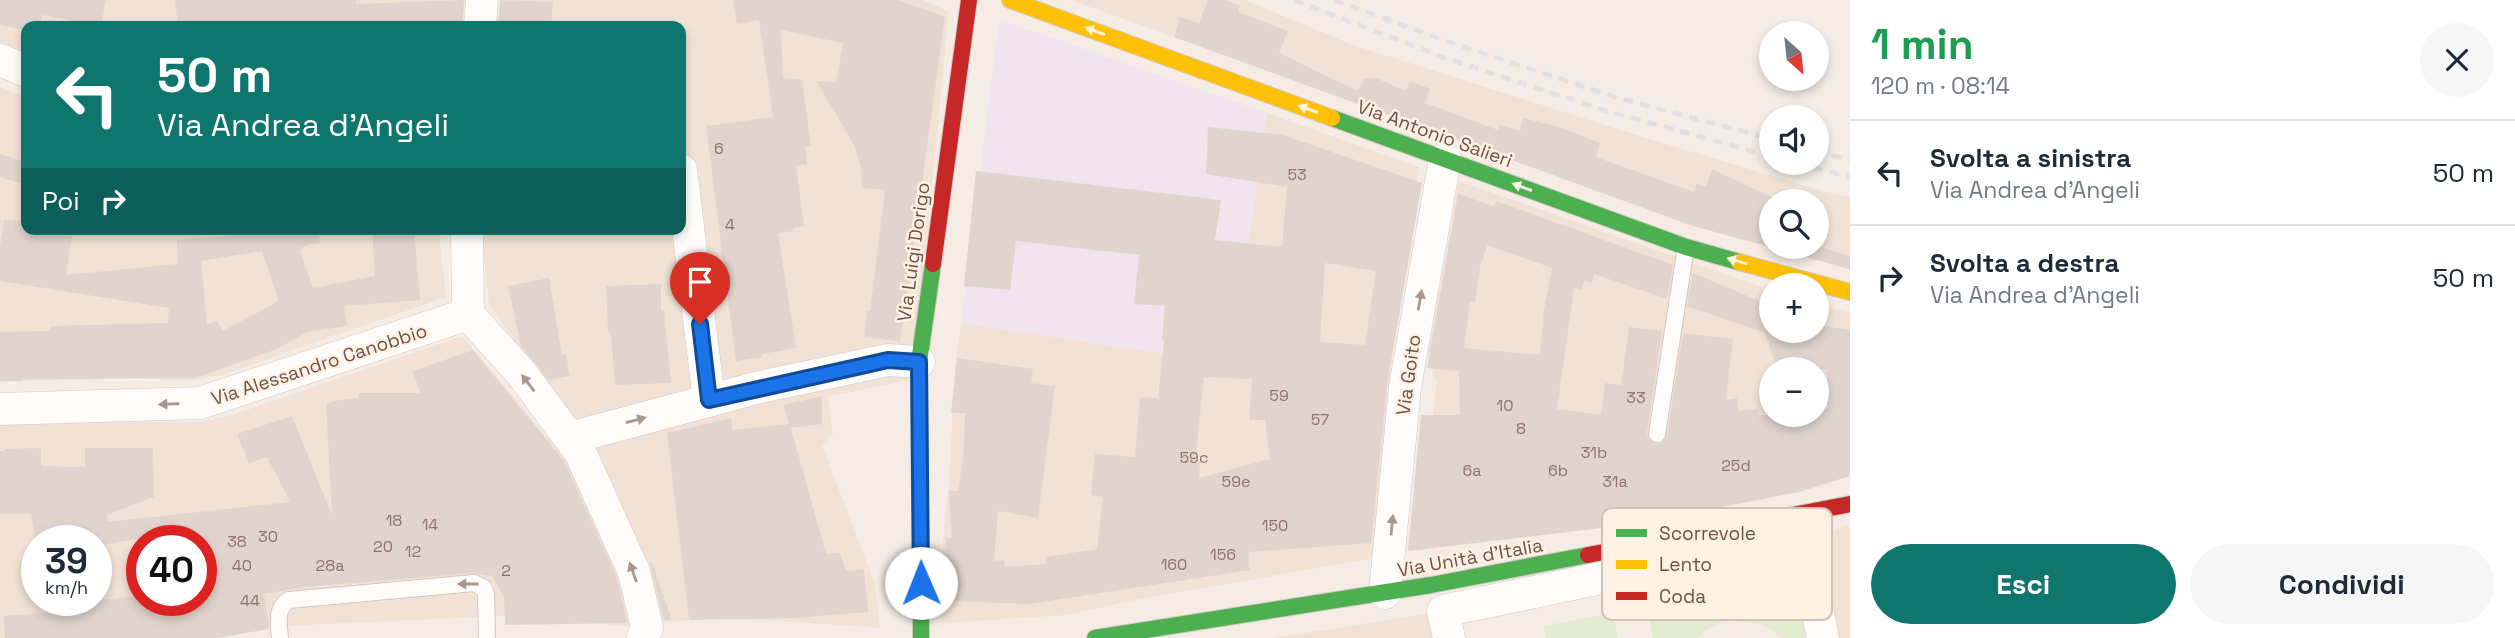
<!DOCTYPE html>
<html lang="it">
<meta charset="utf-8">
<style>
:root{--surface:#fff;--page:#f6f6f7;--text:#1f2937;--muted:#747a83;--line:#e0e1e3;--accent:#0f766e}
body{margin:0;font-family:"Space Grotesk",sans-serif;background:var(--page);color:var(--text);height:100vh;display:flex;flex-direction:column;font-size:26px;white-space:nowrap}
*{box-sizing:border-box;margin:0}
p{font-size:23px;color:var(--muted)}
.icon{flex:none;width:38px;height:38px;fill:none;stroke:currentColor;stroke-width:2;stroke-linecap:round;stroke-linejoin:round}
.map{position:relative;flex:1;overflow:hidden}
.sheet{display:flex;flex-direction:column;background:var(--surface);width:665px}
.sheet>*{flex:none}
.hud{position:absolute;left:21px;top:21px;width:665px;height:214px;border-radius:14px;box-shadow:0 4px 10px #0003;background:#0f766e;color:#fff;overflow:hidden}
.needle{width:46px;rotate:153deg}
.fabs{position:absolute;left:1759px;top:21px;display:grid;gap:14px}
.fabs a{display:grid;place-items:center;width:70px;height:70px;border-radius:50%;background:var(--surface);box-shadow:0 4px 10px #0003;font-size:35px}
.speed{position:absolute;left:21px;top:525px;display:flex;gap:14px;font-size:35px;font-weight:700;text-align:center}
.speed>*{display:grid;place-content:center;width:91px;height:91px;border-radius:50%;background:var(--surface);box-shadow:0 4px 10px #0003;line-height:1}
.speed small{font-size:18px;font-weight:400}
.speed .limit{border:10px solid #d22;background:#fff;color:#111}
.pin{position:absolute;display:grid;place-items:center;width:60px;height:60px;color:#fff;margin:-72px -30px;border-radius:50% 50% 50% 0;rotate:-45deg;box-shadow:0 0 7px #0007}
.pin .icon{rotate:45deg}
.me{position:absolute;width:77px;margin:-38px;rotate:359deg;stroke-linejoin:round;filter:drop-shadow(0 0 5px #0008)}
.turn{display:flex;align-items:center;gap:24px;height:147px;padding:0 21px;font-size:32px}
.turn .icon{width:91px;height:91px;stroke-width:2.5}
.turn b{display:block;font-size:49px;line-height:60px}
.then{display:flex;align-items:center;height:66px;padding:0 21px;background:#0003;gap:14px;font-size:26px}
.round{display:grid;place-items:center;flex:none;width:74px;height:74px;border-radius:37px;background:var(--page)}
.overview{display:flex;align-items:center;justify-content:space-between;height:119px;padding:0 21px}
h1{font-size:42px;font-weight:800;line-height:52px;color:#1e9e55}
.primary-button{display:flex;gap:14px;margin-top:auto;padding:14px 21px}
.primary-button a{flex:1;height:80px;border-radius:42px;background:var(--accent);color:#fff;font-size:28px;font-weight:800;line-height:80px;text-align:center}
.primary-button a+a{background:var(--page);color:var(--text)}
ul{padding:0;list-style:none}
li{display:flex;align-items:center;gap:21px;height:105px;padding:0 21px;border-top:2px solid var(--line)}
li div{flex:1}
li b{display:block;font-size:26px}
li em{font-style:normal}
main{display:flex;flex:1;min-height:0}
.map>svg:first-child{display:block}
</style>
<main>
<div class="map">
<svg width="1850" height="638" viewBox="0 0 1850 638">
<rect width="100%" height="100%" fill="#f5ede5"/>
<g fill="#f1e2d5" fill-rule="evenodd">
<path d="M0,0h465l-3,26h-436v26l-26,-10z"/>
<path d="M508,0h414l27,11 -36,368 -85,18 5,38 -11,10 53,139 5,44 -153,-11 -72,6 -74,-180 -92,-140 -7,-61 1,-13h198v-203h-176z"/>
<path d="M1070,0h175l108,45 290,92 183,55 24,5v73l-77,-23h43v-46h-45v45z"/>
<path d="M0,87l26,11v131h415l-1,13 6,55 -224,78 -33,6 -58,-3 -131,4z"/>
<path d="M1267,113l152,54 -33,188 8,31 -20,172 -244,43 -62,14 -126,8 -3,-40 10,-103 6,-112 6,-45 270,41z"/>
<path d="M1459,181l312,109v41h45l1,-27 33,9v149l-433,89 20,-169 -9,-27zM1771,369h45v46h-45z"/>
<path d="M462,336l106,126 57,108 16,58 -116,-13 -245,11 -128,12h-152v-213l131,-4 62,2 39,-8zM37,541h59v59h-59zM142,541h59v59h-59z"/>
<path d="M1850,526v112h-27l-21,-102z"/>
<path d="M1443,611l6,27h-175z"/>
</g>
<path fill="#f0e4ef" d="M999,22l19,4 249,87 -36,251 -270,-41z"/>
<g fill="#e2ead0">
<path d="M1795,581l11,57h-25c-11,-14 -28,-15 -46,-17l-5,-28z"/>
<path d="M1717,593l5,29 -16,8 -9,8h-44l-6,-31z"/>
<path d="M1613,613l5,25h-72l-3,-12z"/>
</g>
<g fill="#e1d4cd" fill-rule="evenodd">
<path d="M0,0h106l-5,26 -59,-11 -2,11h-14v4l-26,-5z"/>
<path d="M175,0h181v4l108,-4 -2,26h-284z"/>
<path d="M500,0l53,2 -2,24h-53z"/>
<path d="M733,0h165l47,17 -45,324 -36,-4 3,-26h3l15,-121 -23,-2 -1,-22 -8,-23 -37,-62 20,2 7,-40 -62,-13 2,48 19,2 9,66h-6l2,18 -11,1 8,61 -11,2v3l-15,2 18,115 -34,6v3l-26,4 -30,-235 67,-9 -14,-97 -22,4z"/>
<path d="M1208,0h17l15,6 -2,6 50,19 -9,22 79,38 6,-12 12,-1 30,13 4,-10 20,8 -5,14 73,27 1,-5 21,6 3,-13 36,9 41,16 -4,14 98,35 3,-8 9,3 6,-18 59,28v50h49l30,9v13l-157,-43 -519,-189 6,-20 19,6z"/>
<path d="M1208,127l75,8 139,48 -35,202 -16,158 -123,9 2,18 -221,34 -81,-3 -2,-63h6l-3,-47h9l6,-41 1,-37h-14l6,-55 76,11 -2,14 24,3 -17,132 -40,-7 -4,50 10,-1 1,7 41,-3v-7l51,-8 6,-52 -12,-2 4,-41 40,3 5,-60 18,1 6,-59h-2l3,-33 -31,-2 5,-49 -123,-14 -6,49 -46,-4 12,-115 245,29 -6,40 67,7 5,-60 -81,-13zM1325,263l51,8 -11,74 -45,-3zM1204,377l48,2 -3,41h16l5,39 -71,19 1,-16h-5z"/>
<path d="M0,154l26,8v23l-26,-8z"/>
<path d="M1458,194l36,12 2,-5 177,64 -6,34 -73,-25 -2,9 -8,-2 -2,9 -8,-2 -17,121 44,6 4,-32 16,2 8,-58 33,4 -15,101 1,6 7,6 6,-1 6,-7 16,-103 50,6 -7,61 11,-2 2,13 18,-2 1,6h58v-4l12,-3 -1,-39h-50l-12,-36 -78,-27 6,-33 78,33v25h45v-6l34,5v146l-51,16 -172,33 -219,26 13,-136h39l-1,-44 -32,-3zM1487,245l65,23 -8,42 -4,45 -76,-7 6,-46 5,1 5,-36z"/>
<path d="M4,220l22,1v8h47l-7,46 112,-11 -1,-24 71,-6 -1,-5h75l-3,3 1,11 -14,2 -6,6 13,37 62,-12 -3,-47h42l6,71 -76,6 3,20 -40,6 -30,17 -82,29 -173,1 1,2h-23v-49l50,-1 1,-5 117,-3 1,-15 -169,-27v-34zM262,251l17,50 -56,30 -6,-10 -10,3 -6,-63z"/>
<path d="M549,278l13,77 4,-1 4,22 -21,4 -28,-34 -13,-60z"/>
<path d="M661,284v27h3l7,72 -56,2 -4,-53h-3l-2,-46z"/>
<path d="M473,350l91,111 53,117 10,45 -122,2 -1,-28 -12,-21 -19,-3 -168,14 -41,7 5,35 -51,9h-213l-1,-22 65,-5v-8l73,-7v4h59v-59h-41l-1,-6 -63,11v-5h-51v-5l-10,2 -4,-24h-31v-63h5v-2l36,-1v18l44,1v-19h68l1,49 -47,18 1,7 182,-20 -23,-45 -18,6 -12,-29 55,-18 40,99 -6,-111 13,-4 19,-2 1,-5h61l-7,-22z"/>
<path d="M822,396v28l-31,4 35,126 14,-1 6,18 18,-2 4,43 -75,6 -104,2 -22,-187 64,-15 1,12 57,-6 -5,-19z"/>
<path d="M650,563h2l20,57h-8z"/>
</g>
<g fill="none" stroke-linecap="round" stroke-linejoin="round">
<defs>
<g id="lane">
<path d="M1657,434l29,-187"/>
<path d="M280,638c-1,-14 -5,-30 9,-38l185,-17 10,5 2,7 1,43"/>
</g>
<g id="street">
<path d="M480,26l2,-26"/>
<path d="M0,60l26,11"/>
<path d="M681,170l28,230"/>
<path d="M467,229l1,85 54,60 58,78 54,120 13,55 -4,11"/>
<path d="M0,409l200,-6 268,-89"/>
<path d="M570,438l186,-50 132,-28 31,2"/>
<path d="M1385,593l20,-206 40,-228"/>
<path d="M1449,638l-6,-27 359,-75 21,102"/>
</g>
<g id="fast">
<path d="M1332,118l354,129 53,15"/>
<path d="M921,638l-2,-276 14,-98"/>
<path d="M1095,638l336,-53 157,-30"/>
</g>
<g id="slow">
<path d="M1010,0l322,118"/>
<path d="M1739,262l111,30"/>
</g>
<g id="jam">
<path d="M933,264l36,-264"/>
<path d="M1588,555l262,-51"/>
</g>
</defs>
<use href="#lane" stroke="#d3c8c1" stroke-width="18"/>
<use href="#street" stroke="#d3c8c1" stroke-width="33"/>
<use href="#fast" stroke="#d5c9c2" stroke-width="18"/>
<use href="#slow" stroke="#d5c9c2" stroke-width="18"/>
<use href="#jam" stroke="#d5c9c2" stroke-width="18"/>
<use href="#lane" stroke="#fefcfb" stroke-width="16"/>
<use href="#street" stroke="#fefcfb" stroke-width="32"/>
<use href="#fast" stroke="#4caf50" stroke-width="16"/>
<use href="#slow" stroke="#ffc107" stroke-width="16"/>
<use href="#jam" stroke="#c62828" stroke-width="16"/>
<g stroke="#e3e0e2" stroke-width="5" stroke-dasharray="10 7" stroke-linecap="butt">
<path d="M1294,0l151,58 162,53 164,45"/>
<path d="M1334,0l112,41 169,56 156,42"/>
<path d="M1816,151l34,9"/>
<path d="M1797,163l53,14"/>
</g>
</g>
<defs><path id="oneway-solid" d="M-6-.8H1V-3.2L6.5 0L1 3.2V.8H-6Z" transform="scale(1.75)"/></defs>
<g fill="#fff2e5">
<use href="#oneway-solid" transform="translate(1095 31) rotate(-160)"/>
<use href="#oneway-solid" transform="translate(1308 109) rotate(-160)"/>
<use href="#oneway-solid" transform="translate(1522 187) rotate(-160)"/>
<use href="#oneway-solid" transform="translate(1737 261) rotate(-164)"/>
</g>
<g fill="#a99690">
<use href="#oneway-solid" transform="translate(1420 300) rotate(-80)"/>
<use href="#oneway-solid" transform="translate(528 383) rotate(-127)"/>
<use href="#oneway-solid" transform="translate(169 404) rotate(178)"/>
<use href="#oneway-solid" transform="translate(636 420) rotate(-15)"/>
<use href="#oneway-solid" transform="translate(1392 525) rotate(-85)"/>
<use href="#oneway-solid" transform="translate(633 572) rotate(-109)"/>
<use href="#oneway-solid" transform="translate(468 584) rotate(-180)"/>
</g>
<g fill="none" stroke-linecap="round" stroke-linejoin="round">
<defs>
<path id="route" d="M700,324l9,76 179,-40 31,2 2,221"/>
</defs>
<use href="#route" stroke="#114b97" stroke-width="18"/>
<use href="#route" stroke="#1a73e8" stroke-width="12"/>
</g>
<g text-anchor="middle" stroke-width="5" stroke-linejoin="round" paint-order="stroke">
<g font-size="16" fill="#8f746c">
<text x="719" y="154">6</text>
<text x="1297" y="180">53</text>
<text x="730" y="230">4</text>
<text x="1279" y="401">59</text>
<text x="1636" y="403">33</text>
<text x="1505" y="411">10</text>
<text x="1320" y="425">57</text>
<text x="1521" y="434">8</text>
<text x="1594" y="458">31b</text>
<text x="1194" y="463">59c</text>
<text x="1736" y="471">25d</text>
<text x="1472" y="476">6a</text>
<text x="1558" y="476">6b</text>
<text x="1236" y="487">59e</text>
<text x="1615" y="487">31a</text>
<text x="394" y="526">18</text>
<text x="430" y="530">14</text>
<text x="1275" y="531">150</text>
<text x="268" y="542">30</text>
<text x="237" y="547">38</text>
<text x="383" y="552">20</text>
<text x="413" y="557">12</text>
<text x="1223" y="560">156</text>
<text x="1174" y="570">160</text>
<text x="242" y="571">40</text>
<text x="330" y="571">28a</text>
<text x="506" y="576">2</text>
<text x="250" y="606">44</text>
</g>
<g font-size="19" fill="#715248" stroke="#fff2e5">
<text transform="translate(1435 133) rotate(20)" y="7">Via Antonio Salieri</text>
<text transform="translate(913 252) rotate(-82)" y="7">Via Luigi Dorigo</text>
<text transform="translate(319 364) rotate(-18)" y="7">Via Alessandro Canobbio</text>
<text transform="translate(1408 375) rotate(-82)" y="7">Via Goito</text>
<text transform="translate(1470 557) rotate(-10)" y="7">Via Unità d'Italia</text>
</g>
</g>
<rect x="1602" y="508" width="230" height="112" rx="10" fill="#fff2e5" stroke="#d4c2b6" stroke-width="2"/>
<rect x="1616" y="529" width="31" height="8" fill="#4caf50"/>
<rect x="1616" y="560" width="31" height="9" fill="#ffc107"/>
<rect x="1616" y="592" width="31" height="8" fill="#c62828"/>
<g font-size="19" fill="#715248">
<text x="1659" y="540">Scorrevole</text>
<text x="1659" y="571">Lento</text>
<text x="1659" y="603">Coda</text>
</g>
</svg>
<div class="fabs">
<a><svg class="needle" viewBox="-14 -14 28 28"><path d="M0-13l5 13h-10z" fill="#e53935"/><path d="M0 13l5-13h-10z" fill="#747a83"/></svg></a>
<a><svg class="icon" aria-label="sound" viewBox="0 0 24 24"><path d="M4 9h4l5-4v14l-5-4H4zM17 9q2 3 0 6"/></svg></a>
<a><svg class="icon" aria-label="search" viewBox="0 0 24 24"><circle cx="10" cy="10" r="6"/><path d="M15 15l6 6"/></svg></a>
<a>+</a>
<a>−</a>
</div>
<div class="speed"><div>39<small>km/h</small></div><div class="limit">40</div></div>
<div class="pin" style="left:700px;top:324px;background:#d93025"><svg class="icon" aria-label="arrive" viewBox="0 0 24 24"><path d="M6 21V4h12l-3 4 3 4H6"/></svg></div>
<svg class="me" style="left:921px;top:583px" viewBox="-20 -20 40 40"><circle r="19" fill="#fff"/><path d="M0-13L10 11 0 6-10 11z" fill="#1a73e8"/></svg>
<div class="hud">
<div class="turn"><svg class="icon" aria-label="left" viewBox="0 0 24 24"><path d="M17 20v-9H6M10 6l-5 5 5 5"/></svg><div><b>50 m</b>Via Andrea d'Angeli</div></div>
<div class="then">Poi<svg class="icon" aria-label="right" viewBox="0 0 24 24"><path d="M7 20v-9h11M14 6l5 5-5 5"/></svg></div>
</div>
</div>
<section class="sheet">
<div class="overview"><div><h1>1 min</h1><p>120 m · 08:14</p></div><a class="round"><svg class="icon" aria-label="close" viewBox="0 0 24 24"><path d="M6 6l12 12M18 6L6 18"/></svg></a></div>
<ul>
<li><svg class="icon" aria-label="left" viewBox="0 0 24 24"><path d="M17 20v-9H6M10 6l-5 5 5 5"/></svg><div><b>Svolta a sinistra</b><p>Via Andrea d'Angeli</p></div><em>50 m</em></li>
<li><svg class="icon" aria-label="right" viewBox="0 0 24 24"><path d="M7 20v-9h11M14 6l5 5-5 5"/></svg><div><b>Svolta a destra</b><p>Via Andrea d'Angeli</p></div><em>50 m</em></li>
</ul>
<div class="primary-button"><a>Esci</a><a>Condividi</a></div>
</section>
</main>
